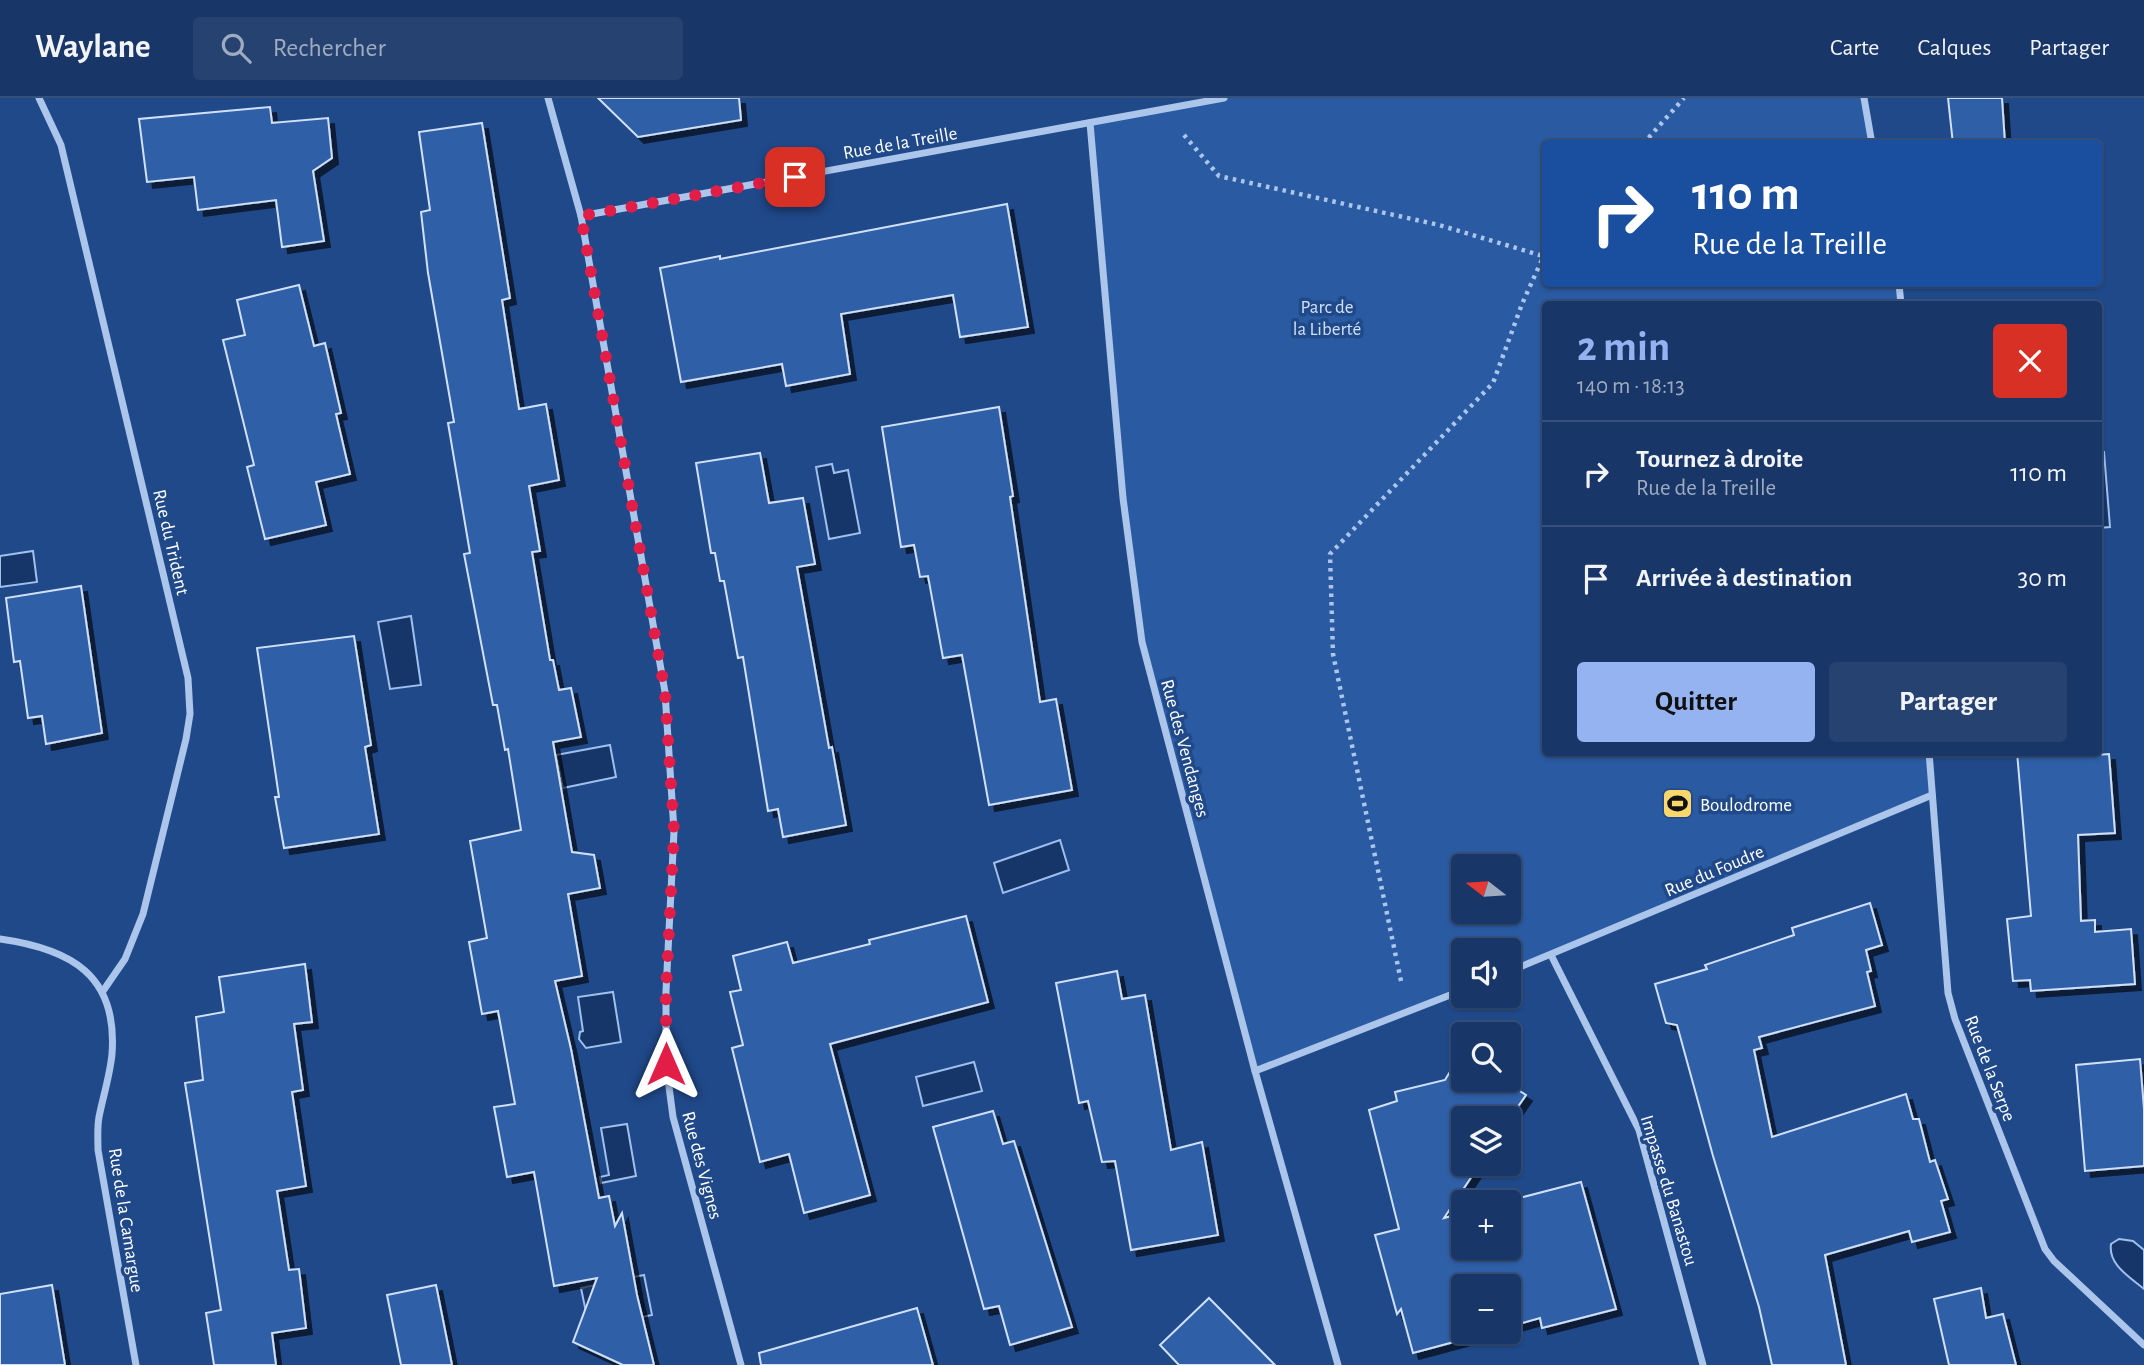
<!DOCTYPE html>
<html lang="fr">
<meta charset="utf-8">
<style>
:root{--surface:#183768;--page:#254271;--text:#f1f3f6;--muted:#9facc0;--line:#36517c;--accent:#95b2f1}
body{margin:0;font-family:"Alegreya Sans",sans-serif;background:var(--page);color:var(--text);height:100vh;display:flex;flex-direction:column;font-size:26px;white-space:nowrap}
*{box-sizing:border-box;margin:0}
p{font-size:23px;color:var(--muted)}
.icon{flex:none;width:38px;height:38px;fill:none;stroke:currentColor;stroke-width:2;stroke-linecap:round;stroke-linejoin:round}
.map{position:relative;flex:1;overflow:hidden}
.side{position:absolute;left:1542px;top:203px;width:560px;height:455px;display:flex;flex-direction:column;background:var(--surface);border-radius:7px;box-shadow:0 2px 5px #0004,0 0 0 2px var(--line)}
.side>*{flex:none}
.guide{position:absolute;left:1542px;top:42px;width:560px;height:147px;border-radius:7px;box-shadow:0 2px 5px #0004,0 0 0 2px var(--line);background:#1a4fa0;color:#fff;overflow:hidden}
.needle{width:46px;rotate:287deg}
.tools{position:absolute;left:1451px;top:756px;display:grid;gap:14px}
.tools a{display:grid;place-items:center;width:70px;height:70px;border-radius:7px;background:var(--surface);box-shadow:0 2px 5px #0004,0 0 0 2px var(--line);font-size:35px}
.pin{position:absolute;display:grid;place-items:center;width:60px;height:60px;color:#fff;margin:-30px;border-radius:14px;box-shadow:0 4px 10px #0006}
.me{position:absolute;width:77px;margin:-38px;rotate:0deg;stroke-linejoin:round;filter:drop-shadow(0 0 5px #0008)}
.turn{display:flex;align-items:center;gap:24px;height:147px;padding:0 35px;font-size:32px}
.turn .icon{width:91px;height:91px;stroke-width:2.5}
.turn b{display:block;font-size:49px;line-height:60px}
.round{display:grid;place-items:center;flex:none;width:74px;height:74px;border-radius:7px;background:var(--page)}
.summary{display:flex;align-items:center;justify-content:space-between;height:119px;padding:0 35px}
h1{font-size:42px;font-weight:700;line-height:52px;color:var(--accent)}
.button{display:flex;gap:14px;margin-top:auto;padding:14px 35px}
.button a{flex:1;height:80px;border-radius:7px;background:var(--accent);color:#111;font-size:28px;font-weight:700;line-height:80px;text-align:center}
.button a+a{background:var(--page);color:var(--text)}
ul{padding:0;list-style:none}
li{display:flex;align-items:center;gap:21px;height:105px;padding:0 35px;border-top:2px solid var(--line)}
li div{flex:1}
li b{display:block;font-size:26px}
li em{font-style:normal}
header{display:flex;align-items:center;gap:42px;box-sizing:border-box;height:98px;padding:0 35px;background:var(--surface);border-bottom:2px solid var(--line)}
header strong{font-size:33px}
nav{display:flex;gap:38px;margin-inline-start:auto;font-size:24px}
.search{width:490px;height:63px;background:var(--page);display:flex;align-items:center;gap:18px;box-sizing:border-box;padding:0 24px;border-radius:7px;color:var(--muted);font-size:26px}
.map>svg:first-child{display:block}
</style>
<header>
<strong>Waylane</strong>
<div class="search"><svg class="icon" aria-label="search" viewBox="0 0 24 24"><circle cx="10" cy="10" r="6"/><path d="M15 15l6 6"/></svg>Rechercher</div>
<nav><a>Carte</a><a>Calques</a><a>Partager</a></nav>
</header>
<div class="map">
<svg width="2144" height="1267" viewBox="0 0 2144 1267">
<defs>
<filter id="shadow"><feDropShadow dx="6" dy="6" stdDeviation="0" flood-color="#0009"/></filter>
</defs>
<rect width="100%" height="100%" fill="#20498a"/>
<path fill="#295aa2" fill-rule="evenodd" d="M1224,0h640l8,45 -327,1v140h354l2,20h-356v448l384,1 3,42 -423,177 -1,-22h-45v40l-208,81 -113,-429 -19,-144 -33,-375zM1463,768h45v46h-45z"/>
<g fill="#163569" stroke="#9fbfec" stroke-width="2">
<path d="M2098,354h6l6,75 -12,1z"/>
<path d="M832,366l2,9 14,-3 12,63 -31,6 -13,-72z"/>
<path d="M33,453l4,31 -37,5v-31z"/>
<path d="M411,518l10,69 -31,4 -12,-67z"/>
<path d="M610,647l6,32 -53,11 -7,-33z"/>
<path d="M1060,742l9,30 -66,23 -9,-30z"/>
<path d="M613,894l8,50 -35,6 -7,-9 1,-7 3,-1 -5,-34z"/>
<path d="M974,964l8,29 -59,15 -7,-29z"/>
<path d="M627,1026l9,52 -35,7 -1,-6 9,-2 -8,-47z"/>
<path d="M2119,1141l14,2 11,9v39c-14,-12 -36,-24 -33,-45z"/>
<path d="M644,1177l8,40 -40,8 -25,-6 -6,-29z"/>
</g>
<g fill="#2f5fa7" stroke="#d0e0f8" stroke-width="2" filter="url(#shadow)">
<path d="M598,0h141l2,22 -103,17z"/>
<path d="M1948,0h54l3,46h-52z"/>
<path d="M270,9l2,16 56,-5 4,40 -19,13 11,70 -42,6 -6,-47 -78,10 -4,-33 -47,5 -8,-63z"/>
<path d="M482,25l28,175 -8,2 17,109 27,-5 13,76 -30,6 11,65 -8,1 18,108h3l6,30 12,-2 10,49 -28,5 19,110 22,3 6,33 -32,6 14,82 -27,5 16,68 28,149 10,-2 6,30 7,-13 15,82 17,70h-31l-50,-23 24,-64 -43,8 -20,-114 -27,5 -13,-70 21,-3 -17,-93 -16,3 -13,-72 18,-4 -17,-97 51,-11 -13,-81 -3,1 -8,-45h-4l-29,-151 6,-1 -22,-130 6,-1 -26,-149 -7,-61 9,-2 -11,-78z"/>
<path d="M1007,106l21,123 -68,10 -7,-42 -112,19 9,60 -64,12 -4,-22 -101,18 -21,-114 60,-12v3z"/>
<path d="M299,187l15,61 11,-3 16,70 -5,1 14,60 -34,8 10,43 -61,14 -18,-72 7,-2 -31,-125 22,-5 -8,-35z"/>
<path d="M999,309l14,89 -3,1 30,205 16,-3 16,91 -83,15 -27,-150 -19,3 -15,-82 -8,1 -6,-32 -13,2 -19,-120z"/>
<path d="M760,355l9,50 34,-5 12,66 -18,3 32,181 3,-1 14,78 -63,12 -5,-28 -10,2 -25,-154 -5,1 -14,-77h-4l-5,-28h-4l-15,-90z"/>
<path d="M81,488l21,147 -56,11 -4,-28 -14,2 -8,-57 -6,1 -8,-64z"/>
<path d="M354,538l17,109 -6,2 14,87 -95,14 -9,-51h4l-22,-149z"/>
<path d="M2017,654h49v5l43,-3 6,79 -37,2 3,86 14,-1v12l36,-3 4,55 -104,7 -1,-11 -17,1 -6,-62 24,-3z"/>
<path d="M1870,805l12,42 -16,5 5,21 -4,1 8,34 -116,31 3,11 -8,2 18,87 134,-43 7,25h6l11,43 5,-2 13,39 -7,2 9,31 -38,10 -3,-11 -84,24 21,110h-74l-13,-58 -46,-151 -36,-131 -11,-2 -11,-39 52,-15 -2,-4 89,-30 -2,-7z"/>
<path d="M966,818l22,86 -158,42 40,151 -66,18 -15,-59 -29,8 -28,-114 11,-3 -13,-53 11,-2 -8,-34 54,-14 6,21 77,-19 -1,-4z"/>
<path d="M305,866l7,58 -18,2 9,66 -11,2 14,94 -29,5 12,79 10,-1 7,59 -34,5 4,32h-62l-8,-52 15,-3 -36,-227 18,-3 -7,-63 28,-5 -5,-35z"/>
<path d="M1117,873l5,28 23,-4 26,155 31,-8 16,93 -87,15 -16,-89 -13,1 -14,-61 -9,2 -23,-120z"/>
<path d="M2140,961l4,50v57l-59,5 -9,-106z"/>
<path d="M1454,967l9,5v10h39l24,15 -18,26v-3h-45v46h17l-36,54 19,-5v35h45v-46h-4l77,-20 35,127 -74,19 -2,-10 -32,9v-41h-45v46h28l-78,21 -12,-44 -4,5 -22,-79 24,-6 -30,-119 28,-9 -2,-9 50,-12z"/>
<path d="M993,1013l10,33 11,-3 58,186 -62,18 -11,-39 -15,3 -51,-182z"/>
<path d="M52,1187l13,80h-65v-71z"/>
<path d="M436,1187l16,80h-51l-14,-70z"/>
<path d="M1981,1190l5,30 17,-4 13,51h-67l-15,-66z"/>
<path d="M1209,1200l66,67h-96l-19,-20z"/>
<path d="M917,1210l16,57h-172l-2,-12z"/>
</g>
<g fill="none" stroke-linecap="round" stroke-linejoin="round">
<g stroke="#abc5eb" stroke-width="4.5" stroke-dasharray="3.5 5" stroke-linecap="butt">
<path d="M1184,37l35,41 220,49 104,31"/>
<path d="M1643,46l41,-46"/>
<path d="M1401,883l-68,-327 -3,-100 163,-171 29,-79 23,-51"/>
</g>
<g stroke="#abc5eb" stroke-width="7">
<path d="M39,0l22,47 127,533 2,36 -4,25 -43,175 -18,45 -22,32"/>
<path d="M548,0l33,118 84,476 9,139 -8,160v73l7,53 68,248"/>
<path d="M1864,0l8,46"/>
<path d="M1090,25l33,375 19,144 113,429 83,294"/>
<path d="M581,118l643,-118"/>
<path d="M1899,186l2,20"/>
<path d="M1929,654l19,241 7,26 90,230 9,12 90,84"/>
<path d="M0,841c71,10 118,36 112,115 -2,21 -9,43 -13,63 -2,11 -1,22 -1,33l38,215"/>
<path d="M1551,857l88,175 64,235"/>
<path d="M1508,874l424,-177"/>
<path d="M1255,973l208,-81"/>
</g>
</g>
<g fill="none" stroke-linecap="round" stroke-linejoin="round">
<path stroke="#e11d48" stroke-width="12" stroke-dasharray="0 21.6" d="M666,966v-73l8,-160 -9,-139 -84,-476 214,-39"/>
</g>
<defs>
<symbol id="stadium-square" viewBox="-11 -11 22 22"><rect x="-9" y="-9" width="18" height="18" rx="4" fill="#f9d76c" stroke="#20498a"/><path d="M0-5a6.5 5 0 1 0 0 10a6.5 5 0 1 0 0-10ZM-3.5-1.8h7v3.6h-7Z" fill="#111"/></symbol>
</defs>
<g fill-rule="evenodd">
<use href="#stadium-square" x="1660" y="688" width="35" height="35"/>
</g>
<g text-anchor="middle" stroke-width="7" stroke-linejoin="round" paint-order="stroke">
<g font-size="19" fill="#fff" stroke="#20498a">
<text transform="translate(900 44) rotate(-10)" y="7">Rue de la Treille</text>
<text transform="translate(172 444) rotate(77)" y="7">Rue du Trident</text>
<text transform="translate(1186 650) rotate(75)" y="7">Rue des Vendanges</text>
<text transform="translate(1714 772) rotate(-23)" y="7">Rue du Foudre</text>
<text transform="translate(1991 970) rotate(69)" y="7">Rue de la Serpe</text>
<text transform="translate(703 1067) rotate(75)" y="7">Rue des Vignes</text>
<text transform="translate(1670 1092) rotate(73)" y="7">Impasse du Banastou</text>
<text transform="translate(127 1122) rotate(81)" y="7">Rue de la Camargue</text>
</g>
<g font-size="19" fill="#d0e0f8" stroke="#20498a">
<text x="1327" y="215">Parc de<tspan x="1327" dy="22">la Liberté</tspan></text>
</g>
<g font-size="19" fill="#fff" stroke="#20498a" text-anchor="start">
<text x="1700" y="713">Boulodrome</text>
</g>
</g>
</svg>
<div class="tools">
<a><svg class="needle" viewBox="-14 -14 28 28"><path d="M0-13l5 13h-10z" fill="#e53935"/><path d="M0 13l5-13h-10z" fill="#9facc0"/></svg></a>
<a><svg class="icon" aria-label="sound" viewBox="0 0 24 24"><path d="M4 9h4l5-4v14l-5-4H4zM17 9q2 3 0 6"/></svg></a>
<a><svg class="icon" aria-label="search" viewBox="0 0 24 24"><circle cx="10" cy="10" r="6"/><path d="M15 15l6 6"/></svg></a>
<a><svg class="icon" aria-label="layers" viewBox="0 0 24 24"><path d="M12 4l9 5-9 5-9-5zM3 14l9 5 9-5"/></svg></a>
<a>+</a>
<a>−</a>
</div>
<div class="pin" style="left:795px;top:79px;background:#d93025"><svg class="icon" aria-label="arrive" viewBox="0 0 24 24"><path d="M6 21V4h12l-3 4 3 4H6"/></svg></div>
<svg class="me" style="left:666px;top:966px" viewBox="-20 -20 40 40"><path d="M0-17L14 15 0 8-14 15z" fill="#e11d48" stroke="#fff" stroke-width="4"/></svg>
<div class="guide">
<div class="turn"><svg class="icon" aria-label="right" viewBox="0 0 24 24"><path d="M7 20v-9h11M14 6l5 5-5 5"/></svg><div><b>110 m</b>Rue de la Treille</div></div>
</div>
<section class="side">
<div class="summary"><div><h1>2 min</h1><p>140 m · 18:13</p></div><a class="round" style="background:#d93025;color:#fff"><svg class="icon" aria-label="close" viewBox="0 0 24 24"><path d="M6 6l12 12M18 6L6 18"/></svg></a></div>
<ul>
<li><svg class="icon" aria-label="right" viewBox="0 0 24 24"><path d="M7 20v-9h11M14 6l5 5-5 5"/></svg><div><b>Tournez à droite</b><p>Rue de la Treille</p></div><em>110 m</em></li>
<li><svg class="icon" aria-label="arrive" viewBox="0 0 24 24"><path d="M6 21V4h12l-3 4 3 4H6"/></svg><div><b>Arrivée à destination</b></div><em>30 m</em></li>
</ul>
<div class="button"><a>Quitter</a><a>Partager</a></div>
</section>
</div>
